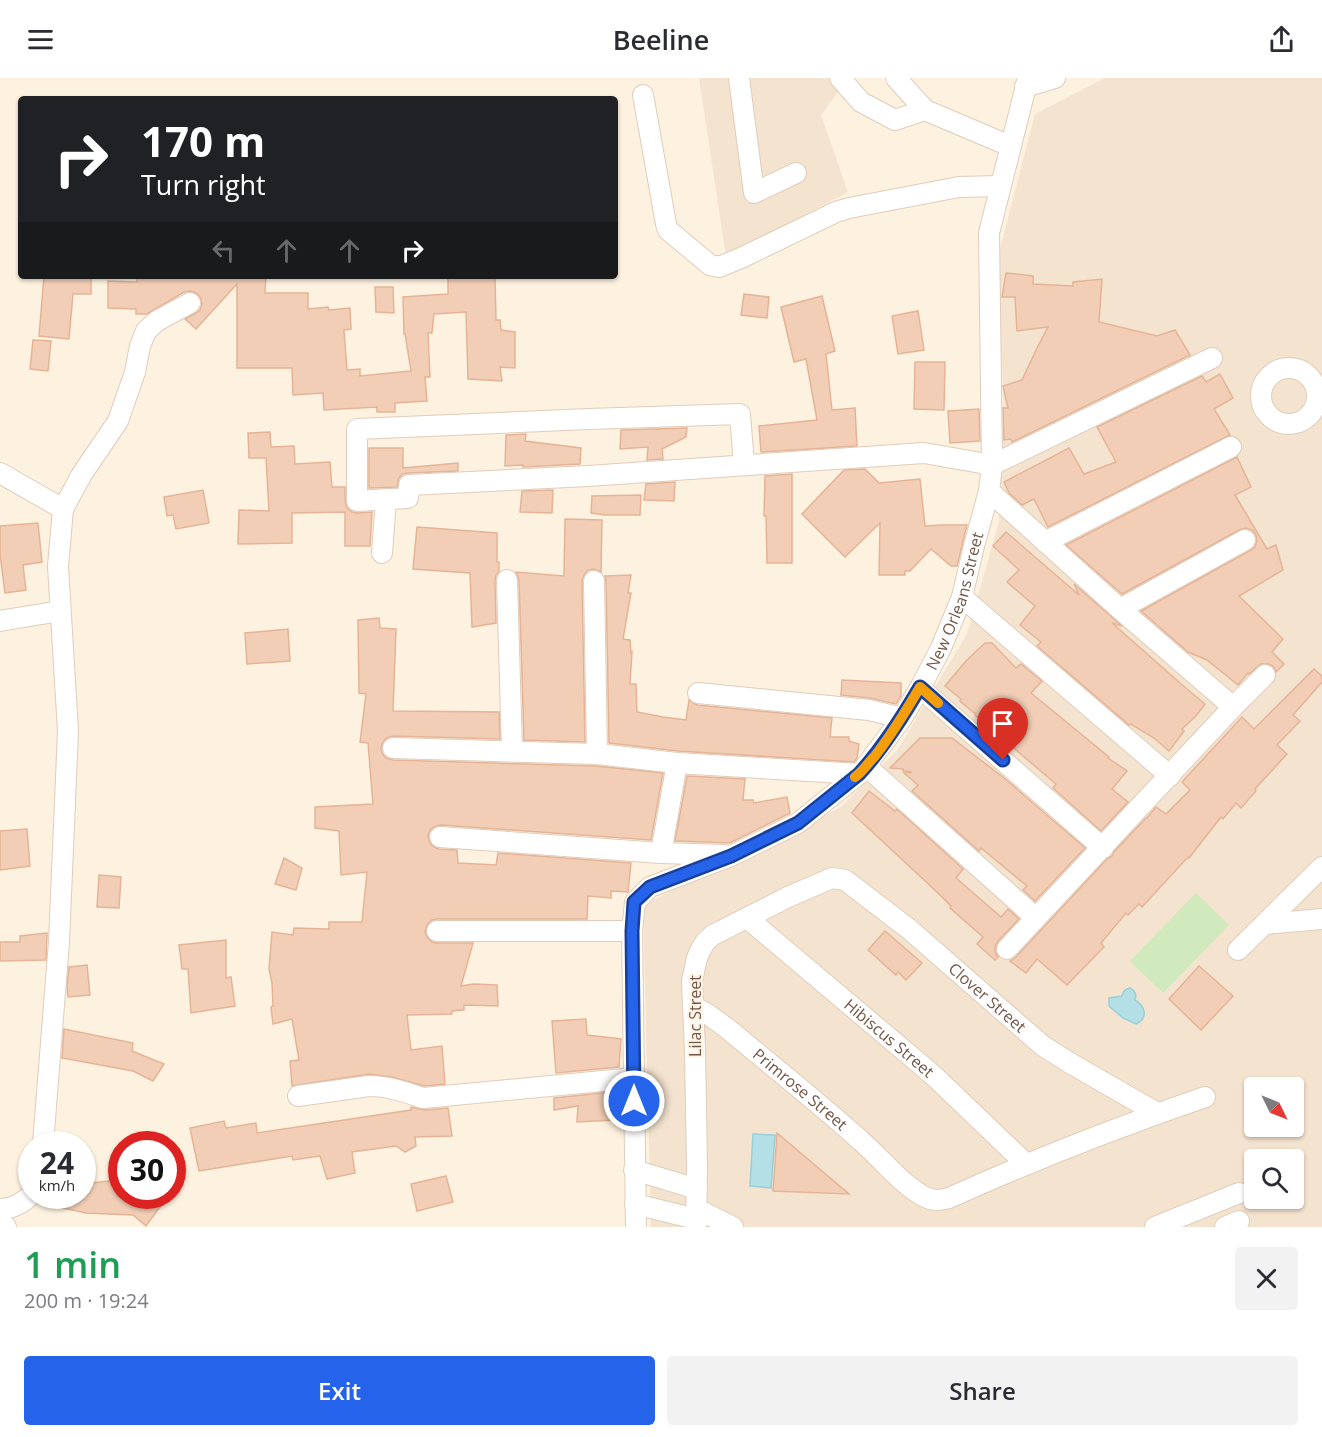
<!DOCTYPE html>
<meta charset="utf-8">
<style>
:root{--surface:#fff;--page:#f2f2f3;--text:#2b2b33;--muted:#7c7c81;--accent:#2563eb}
body{margin:0;font-family:"Open Sans",sans-serif;background:var(--page);color:var(--text);height:100vh;display:flex;flex-direction:column;font-size:22px;white-space:nowrap}
*{box-sizing:border-box;margin:0}
p{font-size:20px;color:var(--muted)}
.icon{flex:none;width:33px;height:33px;fill:none;stroke:currentColor;stroke-width:2;stroke-linecap:round;stroke-linejoin:round}
.map{position:relative;height:1149px;overflow:hidden}
.side{display:flex;flex-direction:column;background:var(--surface);flex:1}
.side>*{flex:none}
.banner{position:absolute;left:18px;top:18px;width:600px;height:183px;border-radius:6px;box-shadow:0 2px 4px #0004;background:#202124;color:#fff;overflow:hidden}
.needle{width:39px;rotate:133deg}
.buttons{position:absolute;left:1244px;top:999px;display:grid;gap:12px}
.buttons a{display:grid;place-items:center;width:60px;height:60px;border-radius:6px;background:var(--surface);box-shadow:0 2px 4px #0004;font-size:30px}
.speed{position:absolute;left:18px;top:1053px;display:flex;gap:12px;font-size:30px;font-weight:700;text-align:center}
.speed>*{display:grid;place-content:center;width:78px;height:78px;border-radius:50%;background:var(--surface);box-shadow:0 2px 4px #0004;line-height:1}
.speed small{font-size:15px;font-weight:400}
.speed .limit{border:9px solid #d22;background:#fff;color:#111}
.pin{position:absolute;display:grid;place-items:center;width:51px;height:51px;color:#fff;margin:-62px -26px;border-radius:50% 50% 50% 0;rotate:-45deg;box-shadow:0 0 6px #0007}
.pin .icon{rotate:45deg}
.me{position:absolute;width:66px;margin:-33px;rotate:0deg;stroke-linejoin:round;filter:drop-shadow(0 0 4px #0008)}
.turn{display:flex;align-items:center;gap:21px;height:126px;padding:0 24px;font-size:27px}
.turn .icon{width:78px;height:78px;stroke-width:2.5}
.turn b{display:block;font-size:42px;line-height:51px}
.lanes{display:flex;align-items:center;height:57px;padding:0 24px;background:#0003;justify-content:center;gap:30px;direction:ltr}
.lanes .off{opacity:.35}
.round{display:grid;place-items:center;flex:none;width:63px;height:63px;border-radius:6px;background:var(--page)}
.headline{display:flex;align-items:center;justify-content:space-between;height:102px;padding:0 24px}
h1{font-size:36px;font-weight:600;line-height:45px;color:#1e9e55}
.action{display:flex;gap:12px;margin-top:auto;padding:12px 24px}
.action a{flex:1;height:69px;border-radius:6px;background:var(--accent);color:#fff;font-size:24px;font-weight:600;line-height:69px;text-align:center}
.action a+a{background:var(--page);color:var(--text)}
header{display:flex;justify-content:space-between;align-items:center;height:78px;padding:0 24px;background:var(--surface);font-size:27px;font-weight:600}
.map>svg:first-child{display:block}
</style>
<header><svg class="icon" aria-label="menu" viewBox="0 0 24 24"><path d="M4 6h16M4 12h16M4 18h16"/></svg>Beeline<svg class="icon" aria-label="share" viewBox="0 0 24 24"><path d="M12 15V3M7 8l5-5 5 5M5 13v7h14v-7"/></svg></header>
<div class="map">
<svg width="1322" height="1149" viewBox="0 0 1322 1149">
<rect width="100%" height="100%" fill="#fdf1df"/>
<g fill="#f4e3ce" fill-rule="evenodd">
<path d="M699,0h149l-27,37 27,77 -122,64z"/>
<path d="M1105,0h217v1149h-671l-8,-322 198,-98 57,-58 69,-115 32,-112 5,-102 -6,-163 37,-143zM1254,1010h39v38h-39zM1254,1082h39v38h-39z"/>
</g>
<path fill="#d0eabe" d="M1196,815l33,32 -66,68 -33,-32z"/>
<g fill="#b4dfe6" stroke="#9acfd8" stroke-width="1.5">
<path d="M1130,910c5,3 7,6 5,12 10,6 14,18 1,24l-13,-6 -14,-12v-8l13,-2c1,-5 3,-7 8,-8z"/>
<path d="M753,1056l22,1 -4,53 -21,-2z"/>
</g>
<g fill="#f2ceb6" stroke="#e5b497" stroke-width="1.5">
<path d="M1006,195l27,3v8l40,2v-4l29,-3 -3,43 58,14 18,-6 15,25 -178,87 -1,-3 -7,1 -1,-32h5l-5,-22 19,-6 15,-32 11,-21 -31,4 -2,-34h-13z"/>
<path d="M44,198h47v18h-18l-4,45 -30,-3z"/>
<path d="M137,198h129l-1,17h43v16l20,-2 1,3 21,-2 1,21 -7,1 3,40 13,-1v7l51,-5 -6,-37h-1l-1,-37 45,-3v-16l47,-2 1,44h4l1,10 14,2v36l-15,-1 2,14 -34,-2 -2,-67 -32,2 -2,19h-4l2,44h-5l2,24 -32,2v9h-18v-5l-53,3 -1,-17 -30,2 -1,-27h-55v-84l-41,45 -11,-10 11,-6 4,-3 2,-6 -2,-7 -4,-4 -5,-2 -7,1 -37,22h-11v-5l-28,-1v-27l29,1z"/>
<path d="M375,209h18l1,26 -18,-1z"/>
<path d="M744,216l25,3 -2,21 -26,-3z"/>
<path d="M822,218l13,55 -9,3 6,56 23,-2 2,38 -96,6 -2,-26 58,-6 -11,-61 -12,3 -13,-55z"/>
<path d="M918,233l6,39 -26,4 -6,-38z"/>
<path d="M33,262l18,1 -3,30 -18,-2z"/>
<path d="M915,284h30l-1,48 -30,-1z"/>
<path d="M1220,296l13,24 -19,11 16,26 -2,1 -180,91 -14,-28 -12,6 -13,-12 -5,-11 65,-34 15,26 32,-12 -19,-35 105,-51 4,6z"/>
<path d="M979,331l1,32 -30,2 -2,-32z"/>
<path d="M687,350l-1,9 -24,12 1,10 -16,1 1,-13 -28,2 1,-19z"/>
<path d="M270,354l1,15 23,-1 1,18 35,-2 2,25h13v14l2,7 5,4 5,1 15,-1 -2,34h-25v-34l-53,1v30l-54,1 1,-34 30,1 -3,-53h-17l-1,-25z"/>
<path d="M526,356l-1,7 56,7 -1,16 -57,3v-2l-18,1 1,-31z"/>
<path d="M369,370h34v20l55,-5v8l-50,2 -5,1 -4,4 -2,9 -28,1z"/>
<path d="M1237,379l14,30 -16,8 32,54 9,-4 7,25 -44,26 44,43 -11,13 12,12 -8,8 -2,-5 -5,-3h-8l-12,10 -1,-1 -10,12 -31,-25 -19,-8 -47,-41 110,-61 4,-3 2,-6 -1,-6 -4,-5 -6,-2 -7,2 -117,64 -56,-49z"/>
<path d="M865,391l14,14 41,-4 5,47 16,-1h26l-10,41h-6l-20,-17 -21,22h-5v4h-26l1,-52 -35,34 -43,-43 42,-44z"/>
<path d="M792,396v89h-25l-1,-47h-2l1,-40z"/>
<path d="M675,404l-1,19 -30,-1 2,-16z"/>
<path d="M203,412l6,33 -33,6 -3,-14 -6,1 -3,-19z"/>
<path d="M553,412l-1,23 -32,-1 2,-21z"/>
<path d="M641,417l-1,20h-35l-14,-2 1,-17z"/>
<path d="M565,441l37,1 -1,52 -7,-3 -6,1 -4,5 -2,6 3,161 -61,-2 -5,-160 -3,-8 48,4z"/>
<path d="M38,445l4,39 -19,3 3,25 -21,3 -5,-39v-28z"/>
<path d="M417,449l80,6v29h2v9l-3,4 -1,5 1,43 -24,4 -2,-54 -57,-4z"/>
<path d="M1006,454l73,63 -5,-11 48,42 -10,-3 76,67 17,14 -9,12 -14,13 2,2 -15,20 -15,-13 -23,-14 -2,1 -92,-79 4,-4 -21,-17 15,-19 -28,-24 12,-12 -26,-24z"/>
<path d="M631,497l-3,18h3l-8,46 7,1 1,13 1,-1 -2,32h6l1,28 26,5 23,3 3,-20 8,5 135,13 -2,19h19v4l10,3 -2,14 -3,4 -176,-11 -69,-8 -3,-162 -1,-5z"/>
<path d="M379,540l1,10 16,1 -3,82 106,1 1,27 -107,-3 -6,2 -4,4 -2,6 1,5 4,5 7,2 203,6 67,7 -12,67 -210,-15 -7,2 -4,3 -2,6 2,7 4,4 5,2 18,1 1,13 38,2 2,-12 133,10 -3,29 -17,-1v7l-23,-2 -1,23h-150l-5,1 -5,5 -2,7 2,5 5,5 5,1h36l-12,43 12,-2 24,1 1,21 -34,-1v5l-12,1v3l-45,1 4,35 31,-4 3,38 -21,2 -32,-9 -23,-3 -77,12 -2,-25 9,-1 -7,-41 -19,5 -2,-17 2,-1 -1,-23 -3,-14 3,-37 21,3 1,-7 35,1v-7h33l5,-50 -26,3 -2,-44 -24,-3v-21l58,-3 -5,-61 -8,-1 6,-48 -7,-1 -1,-73z"/>
<path d="M288,551l2,32 -43,3 -2,-31z"/>
<path d="M985,565h7l24,25 5,-4 21,17 -11,12 78,64 -1,1 19,13 -15,18 16,13 -27,29 -48,-43 3,-4 -81,-69v-2l-2,-1 -13,-11 1,-2 -16,-13 21,-25z"/>
<path d="M1314,591l8,7v6l-29,33 7,6 -23,24 10,9 -32,35 1,2 -15,17 -5,-5 -13,16 -2,-2 -32,41 -1,-1 -46,50 -3,-3 -11,11 -2,-2 -25,30 3,4 -37,38 -30,-26 -11,14 -16,-12 6,-4 91,-98 5,-3 2,-4 32,-34h1l9,-11 10,7 24,-24 -8,-8 60,-65 12,12z"/>
<path d="M842,602l59,3v13l-5,8 -26,-6 -29,-3z"/>
<path d="M920,660h32l52,40 81,70 -50,53 -12,-11 4,-4 -46,-38 -2,3 -67,-60 6,-6 -14,-12 8,-1 -9,-1v-2l-13,-1z"/>
<path d="M687,698l58,3 -2,21h10l1,3 33,-6 3,16 -60,30 -55,-2z"/>
<path d="M869,713l26,20 2,-2 66,60 -7,9 45,39 7,-8 11,10 -21,22 -3,6v5l3,5 -3,3 -18,-16 6,-7 -33,-29 1,-2 -13,-13 -86,-80z"/>
<path d="M27,751l3,37 -30,4v-39z"/>
<path d="M284,780l18,10 -6,22 -21,-6z"/>
<path d="M99,797l22,2 -2,31 -22,-1z"/>
<path d="M885,853l37,32 -16,17 -8,-8 -2,3 -28,-25z"/>
<path d="M47,855l-1,27 -46,1v-19h20v-6z"/>
<path d="M226,862v38l5,-1 4,29 -44,7 -3,-44h-6l-3,-24z"/>
<path d="M87,887l3,30 -22,2 -1,-10 2,-20z"/>
<path d="M1199,888l34,30 -32,34 -32,-31z"/>
<path d="M586,941l1,16 34,4 -2,28 -63,6 -4,-52z"/>
<path d="M64,951l69,14 -1,8 32,13 -11,17 -20,-10 -71,-13z"/>
<path d="M622,1013v5l-14,1 6,23 -37,2 1,-16 -24,4v-12z"/>
<path d="M411,1029l13,3 24,-2 4,28 -37,1 1,9 -11,6 -9,-6 -44,6 3,21 -28,6 -7,-23 -27,4 -1,-4 -93,15 -9,-43 34,-7 2,7 30,-5 1,10 154,-23z"/>
<path d="M777,1055l72,61 -76,-3z"/>
<path d="M446,1098l7,26 -36,9 -6,-27z"/>
<path d="M118,1102l-1,16h51l-22,30 -13,-11 -47,-2 -46,-10 4,-7h38v-12z"/>
</g>
<g fill="none" stroke-linecap="round" stroke-linejoin="round">
<defs>
<g id="street">
<path d="M739,0l15,115 42,-20"/>
<path d="M840,0l21,24 34,18 30,-10 85,36"/>
<path d="M896,0l29,32"/>
<path d="M1025,9l30,-9"/>
<path d="M643,17l23,129 2,6 42,35 9,2 22,-9 95,-46 13,-4 110,-21 41,-1"/>
<circle cx="1289" cy="318" r="28"/>
<path d="M744,387l-4,-51 -151,5 -232,10v72l51,-3 1,-13 179,-9 336,-23 68,12 220,-107"/>
<path d="M0,395l63,36"/>
<path d="M989,413l131,118 113,98"/>
<path d="M1045,464l186,-95"/>
<path d="M382,475l4,-54"/>
<path d="M507,502l5,171"/>
<path d="M594,503l3,173"/>
<path d="M962,519l208,179"/>
<path d="M1120,531l125,-69"/>
<path d="M0,543l60,-10"/>
<path d="M920,610l183,160"/>
<path d="M698,615l171,17 33,8"/>
<path d="M393,670l204,6 80,9 182,11"/>
<path d="M866,688l170,152"/>
<path d="M440,759l221,16 62,2"/>
<path d="M661,775l16,-90"/>
<path id="s1" d="M747,840l186,157 93,89"/>
<path d="M1265,846l57,-5"/>
<path d="M437,853h195"/>
<path d="M1007,871l226,-242 32,-32"/>
<path d="M1238,872l84,-83"/>
<path id="s2" d="M693,928l16,9 19,14c44,37 90,73 133,112 20,17 39,42 62,55 9,5 17,5 26,2 84,-38 169,-71 256,-101"/>
<path d="M298,1018l71,-10c19,0 36,6 54,12l211,-20"/>
<path d="M43,1066l16,-202 9,-211 -10,-165 5,-57 19,-35 36,-53 17,-49 5,-26 6,-15 11,-10 33,-18"/>
<path d="M634,1092l63,19"/>
<path d="M635,1126l61,15"/>
<path d="M0,1131c12,0 23,-6 32,-15"/>
<path d="M697,1131l36,18"/>
<path d="M0,1144l6,5"/>
<path id="s3" d="M636,1149l-4,-296 3,-29 15,-15 81,-31 67,-33 61,-49 7,-8 36,-48 18,-30 21,-40 21,-51 12,-51 15,-55 3,-26 -3,-232 39,-155"/>
<path id="s4" d="M696,1149l1,-60 -2,-117 -3,-69 5,-23 4,-9 5,-8 7,-6 75,-38 44,-19 13,2 64,49 134,117 27,17 87,50"/>
<path d="M1155,1149l84,-34"/>
<path d="M1225,1149l14,-6"/>
</g>
</defs>
<use href="#street" stroke="#e0cdbb" stroke-width="22"/>
<use href="#street" stroke="#fff" stroke-width="20"/>
</g>
<g fill="none" stroke-linecap="round" stroke-linejoin="round">
<defs>
<path id="route" d="M634,1023l-2,-170 2,-29 16,-15 81,-31 67,-33 61,-49c24,-26 43,-56 61,-87l83,73"/>
</defs>
<use href="#route" stroke="#184099" stroke-width="15"/>
<use href="#route" stroke="#2563eb" stroke-width="10"/>
<path stroke="#f59e0b" stroke-width="10" d="M855,699c8,-6 13,-14 20,-21 17,-22 31,-45 45,-69l18,16"/>
</g>
<g text-anchor="middle" stroke-width="4.5" stroke-linejoin="round" paint-order="stroke">
<g font-size="16" fill="#735647" stroke="#fff5e6">
<text dy="6" stroke="none"><textPath href="#s3" startOffset="786">New Orleans Street</textPath></text>
<text dy="6" stroke="none"><textPath href="#s4" startOffset="628">Clover Street</textPath></text>
<text transform="translate(695 938) rotate(-90)" y="6">Lilac Street</text>
<text dy="6" stroke="none"><textPath href="#s1" startOffset="186">Hibiscus Street</textPath></text>
<text dy="6" stroke="none"><textPath href="#s2" startOffset="136">Primrose Street</textPath></text>
</g>
</g>
</svg>
<div class="buttons">
<a><svg class="needle" viewBox="-14 -14 28 28"><path d="M0-13l5 13h-10z" fill="#e53935"/><path d="M0 13l5-13h-10z" fill="#7c7c81"/></svg></a>
<a><svg class="icon" aria-label="search" viewBox="0 0 24 24"><circle cx="10" cy="10" r="6"/><path d="M15 15l6 6"/></svg></a>
</div>
<div class="speed"><div>24<small>km/h</small></div><div class="limit">30</div></div>
<div class="pin" style="left:1003px;top:682px;background:#d93025"><svg class="icon" aria-label="arrive" viewBox="0 0 24 24"><path d="M6 21V4h12l-3 4 3 4H6"/></svg></div>
<svg class="me" style="left:634px;top:1023px" viewBox="-20 -20 40 40"><circle r="17" fill="#2563eb" stroke="#fff" stroke-width="3"/><path d="M0-11L8 9 0 5-8 9z" fill="#fff"/></svg>
<div class="banner">
<div class="turn"><svg class="icon" aria-label="right" viewBox="0 0 24 24"><path d="M7 20v-9h11M14 6l5 5-5 5"/></svg><div><b>170 m</b>Turn right</div></div>
<div class="lanes"><svg class="icon off" aria-label="left" viewBox="0 0 24 24"><path d="M17 20v-9H6M10 6l-5 5 5 5"/></svg><svg class="icon off" aria-label="ahead" viewBox="0 0 24 24"><path d="M12 20V5M6 11l6-6 6 6"/></svg><svg class="icon off" aria-label="ahead" viewBox="0 0 24 24"><path d="M12 20V5M6 11l6-6 6 6"/></svg><svg class="icon" aria-label="right" viewBox="0 0 24 24"><path d="M7 20v-9h11M14 6l5 5-5 5"/></svg></div>
</div>
</div>
<section class="side">
<div class="headline"><div><h1>1 min</h1><p>200 m · 19:24</p></div><a class="round"><svg class="icon" aria-label="close" viewBox="0 0 24 24"><path d="M6 6l12 12M18 6L6 18"/></svg></a></div>
<div class="action"><a>Exit</a><a>Share</a></div>
</section>
